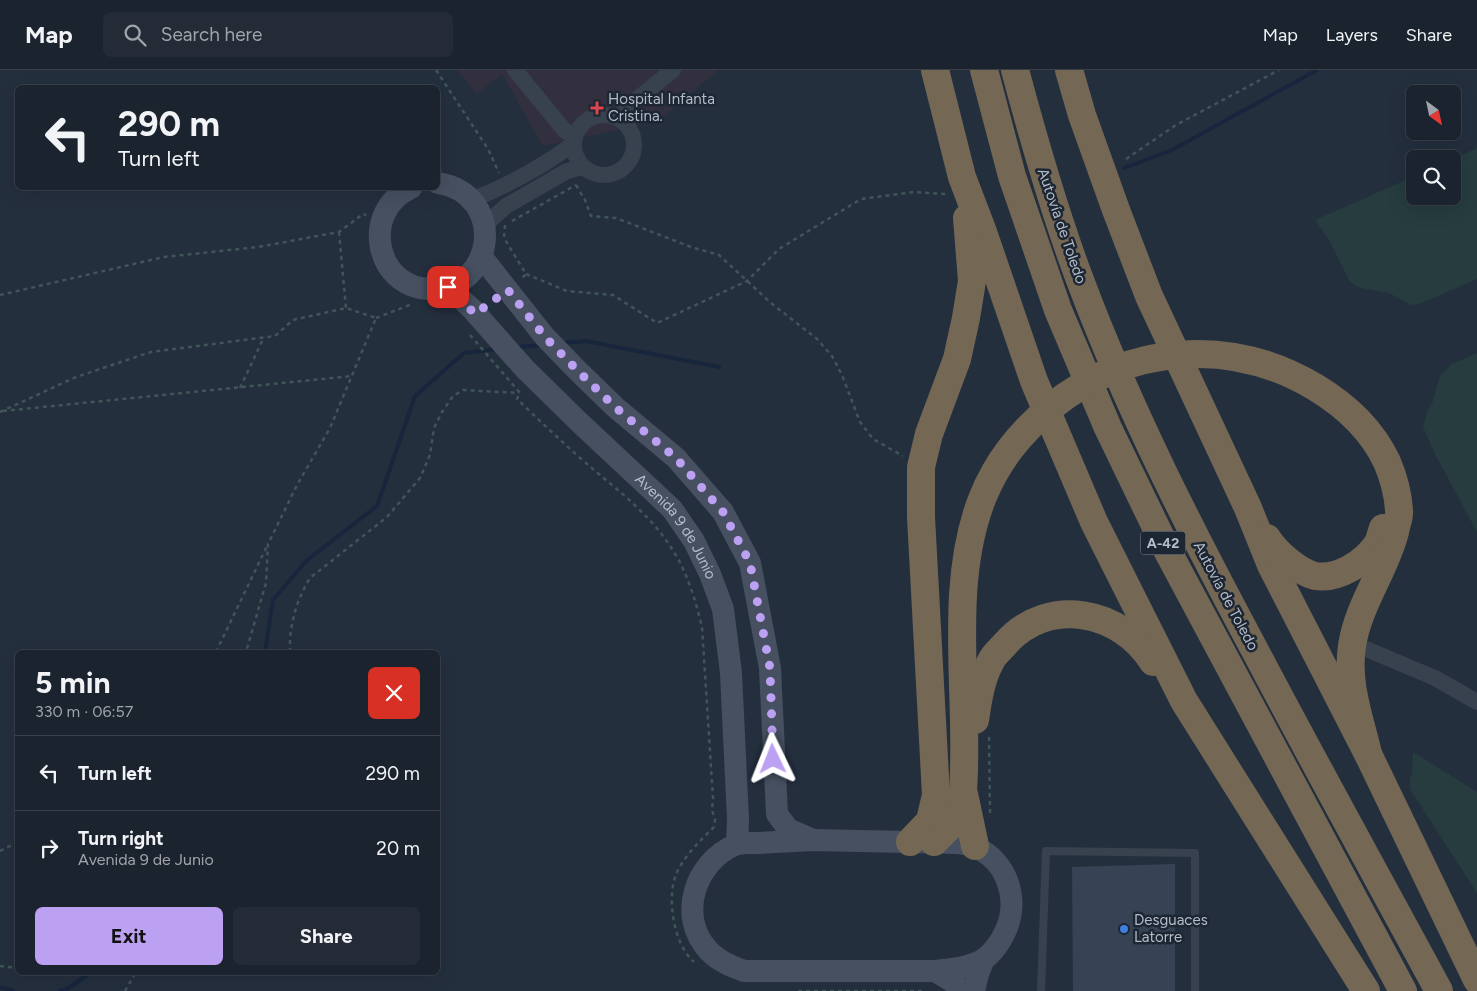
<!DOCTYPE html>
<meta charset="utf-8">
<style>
:root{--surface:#1b232e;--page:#242b36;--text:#f1f3f6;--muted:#a0a4aa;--line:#39404a;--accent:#bca0f2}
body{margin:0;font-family:Figtree,sans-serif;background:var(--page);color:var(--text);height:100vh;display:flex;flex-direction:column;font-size:19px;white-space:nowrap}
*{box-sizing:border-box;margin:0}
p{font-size:16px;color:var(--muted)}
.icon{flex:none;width:28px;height:28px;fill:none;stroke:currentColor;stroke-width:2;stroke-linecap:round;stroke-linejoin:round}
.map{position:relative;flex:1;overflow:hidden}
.sheet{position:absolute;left:15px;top:580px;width:425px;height:325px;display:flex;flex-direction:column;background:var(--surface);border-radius:8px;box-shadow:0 5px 20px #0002,0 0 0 1px var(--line)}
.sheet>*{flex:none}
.guide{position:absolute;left:15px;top:15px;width:425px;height:105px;border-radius:8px;box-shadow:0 5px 20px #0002,0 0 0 1px var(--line);background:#1b232e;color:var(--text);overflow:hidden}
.needle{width:32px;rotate:147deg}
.controls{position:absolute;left:1406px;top:15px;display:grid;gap:10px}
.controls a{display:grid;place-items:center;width:55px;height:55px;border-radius:8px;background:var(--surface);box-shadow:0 5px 20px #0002,0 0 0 1px var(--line);font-size:25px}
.pin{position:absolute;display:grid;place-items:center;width:42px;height:42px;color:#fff;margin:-21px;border-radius:10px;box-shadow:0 2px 8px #0006}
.me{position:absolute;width:55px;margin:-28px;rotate:358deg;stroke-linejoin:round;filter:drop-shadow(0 0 4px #0008)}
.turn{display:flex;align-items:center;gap:18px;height:105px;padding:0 20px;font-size:22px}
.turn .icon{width:65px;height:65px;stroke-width:2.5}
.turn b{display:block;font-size:35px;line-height:42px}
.round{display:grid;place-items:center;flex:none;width:52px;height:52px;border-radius:8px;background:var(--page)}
.head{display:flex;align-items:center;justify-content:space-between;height:85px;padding:0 20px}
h1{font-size:30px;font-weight:700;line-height:38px}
.primary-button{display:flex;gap:10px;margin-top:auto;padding:10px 20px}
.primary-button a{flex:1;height:58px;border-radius:8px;background:var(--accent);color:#111;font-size:20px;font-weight:700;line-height:58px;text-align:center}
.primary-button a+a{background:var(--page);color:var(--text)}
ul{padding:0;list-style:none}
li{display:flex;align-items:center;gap:15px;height:75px;padding:0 20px;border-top:1px solid var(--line)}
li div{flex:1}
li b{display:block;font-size:19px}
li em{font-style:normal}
header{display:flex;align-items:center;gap:30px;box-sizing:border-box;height:70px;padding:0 25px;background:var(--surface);border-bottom:1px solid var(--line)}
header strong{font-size:24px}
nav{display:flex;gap:28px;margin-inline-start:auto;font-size:18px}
.search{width:350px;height:45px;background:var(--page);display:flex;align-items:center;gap:12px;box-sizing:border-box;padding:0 18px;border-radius:8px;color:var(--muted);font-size:19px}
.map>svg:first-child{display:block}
</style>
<header>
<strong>Map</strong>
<div class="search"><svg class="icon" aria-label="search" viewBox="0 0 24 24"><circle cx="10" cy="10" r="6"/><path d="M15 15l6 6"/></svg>Search here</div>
<nav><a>Map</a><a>Layers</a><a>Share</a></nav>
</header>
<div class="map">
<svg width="1477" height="921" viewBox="0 0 1477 921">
<rect width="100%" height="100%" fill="#242f3e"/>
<path fill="#32303f" d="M457,0h261l-60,51 -115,25 -41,-72 -25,20z"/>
<g fill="#263c3f">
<path d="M1477,78v131l-55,24 -11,2 -22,-12 -29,-5 -10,-6 -22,-44 -13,-18 100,-44v20h37l1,-37z"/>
<path d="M1477,283v179l-42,-78 -12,-27 4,-15 6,-11 7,-25 12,-12z"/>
<path d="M1413,682l64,40v101l-67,-104v-13h2z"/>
</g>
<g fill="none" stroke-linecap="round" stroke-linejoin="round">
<g stroke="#17263c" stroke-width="4">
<path d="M1124,98l48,-18 145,-80"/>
<path d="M562,273l24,-2 133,26"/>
<path d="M517,277l25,-2"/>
<path d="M265,582l8,-52 33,-39 71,-55 38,-110 49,-43 34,-4"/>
<path d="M0,917l13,4"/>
<path d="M60,921l7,-2 25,-17"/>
</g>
</g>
<path fill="#364354" d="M1175,794v127h-102l-1,-124z"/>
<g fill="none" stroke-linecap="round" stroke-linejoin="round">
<g stroke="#3f5557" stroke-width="2.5" stroke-dasharray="4 4" stroke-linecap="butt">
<path d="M436,0l52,79 11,24"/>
<path d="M1126,89l50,-34 103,-55"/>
<path d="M576,115l9,15 6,16 25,2 75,29 28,8 52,48 46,36 15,17 10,19 18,47 13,17 30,17"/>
<path d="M512,151l64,-36"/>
<path d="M505,155l-1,13 22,36 -5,5"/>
<path d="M339,162l7,76"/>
<path d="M526,204l41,17 46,4 44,28 90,-42 32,-32 82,-50 53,-7 33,2"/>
<path d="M0,225l164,-38 94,-10 81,-15 24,-18 3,1"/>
<path d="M376,248l36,-14"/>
<path d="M470,265l50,58 -3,6c23,22 46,44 70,65 28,24 60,48 81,79 18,25 27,55 34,84l11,171 -1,12 3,10 -1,7c-14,14 -28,27 -37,45 -11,24 -4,72 17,90"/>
<path d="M240,318l24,-51"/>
<path d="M3,341l349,-35"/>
<path d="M0,342l76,-35 75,-25 124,-16 18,-16 53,-12 30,10 -46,110 -33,57 -29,59 -2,39 -20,69"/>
<path d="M216,582l51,-106"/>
<path d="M290,582c-1,-26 6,-51 20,-74l77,-61 33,-39 10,-23 4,-27 8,-16 11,-16 10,-6 56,3"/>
<path d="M989,667l1,78"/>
<path d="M0,781l18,-9"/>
<path d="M0,896l18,2"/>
<path d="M125,921l11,-19"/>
<path d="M798,921h125"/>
</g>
<path stroke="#38414e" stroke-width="8" d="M1041,921l5,-140 149,2v138"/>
<g stroke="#38414e" stroke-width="16">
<path d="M515,0l50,61 10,4"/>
<circle cx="604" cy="75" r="30"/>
<path d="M618,48l7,-9 48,-39"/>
<path d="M472,130c36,-15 71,-33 102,-57"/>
<path d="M485,155l21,-19 61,-35 16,-4"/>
<path d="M1352,573l83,35 42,24"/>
</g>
<g stroke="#465061" stroke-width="22">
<path d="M411,118c-51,23 -36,101 20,101 65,1 76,-95 7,-106"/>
<path d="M481,186l64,81 31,32 39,38 61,51 47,54 27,51 20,105 7,146 11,15 23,10"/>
<path id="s1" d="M448,217l24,22 53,60 54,53 93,87 22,32 16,33 13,35 8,64 7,146 -1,25"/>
<path d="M812,770l145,3c6,1 13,1 18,4 33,14 45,54 30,85 -4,9 -12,21 -21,27 -14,9 -33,10 -49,12h-191c-13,-5 -26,-10 -36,-21 -31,-34 -13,-88 27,-105 7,-3 16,-2 23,-2 18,-1 36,-2 54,-3z"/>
<path d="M935,901l20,12 2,8"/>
<path d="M974,921l4,-17 6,-15"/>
</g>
<g stroke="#746855" stroke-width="28">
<path d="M935,0l27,107 21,55 51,149 60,141 90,179 182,290"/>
<path d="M984,0l28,106 46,134 50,118 59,122 236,441"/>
<path d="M1015,0c19,71 39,141 65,210 49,131 113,255 179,378 59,112 120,222 180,333"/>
<path d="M1069,0l13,45 34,95 33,86 99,212 23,57 97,189 109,226"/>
<path d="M1267,468c9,15 32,34 48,38 23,4 51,-14 63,-33 2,-4 3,-10 5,-15"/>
<path d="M975,650c3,-21 6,-41 16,-59 3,-7 10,-12 15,-18 42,-47 115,-33 147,19"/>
<path d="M964,724l11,52"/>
<path d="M910,772l20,-21 6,-26 -15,-278v-50l8,-33 28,-75 9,-41 6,-37 -5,-63"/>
<path d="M934,772l14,-14 7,-10 8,-27c7,-94 -16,-202 19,-292 15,-38 38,-66 69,-92 77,-62 178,-71 264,-20 30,18 57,43 72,75 6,14 11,33 12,48 1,7 -3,15 -4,22 -10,39 -37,73 -43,114 -6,38 8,72 16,108"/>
</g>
</g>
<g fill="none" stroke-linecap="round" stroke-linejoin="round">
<path stroke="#bca0f2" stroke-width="9" stroke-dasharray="0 16.2" d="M448,217l27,27 33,-24 37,47 31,32 39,38 61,51 47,54 27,51 20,105 3,91"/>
</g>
<path fill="#e0444e" stroke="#1d2633" stroke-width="2" d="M594.5 30.5h5v5h5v5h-5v5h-5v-5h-5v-5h5z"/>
<circle fill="#3f7fe0" stroke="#1d2633" stroke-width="2" cx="1124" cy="859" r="5"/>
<g text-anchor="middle" stroke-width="5" stroke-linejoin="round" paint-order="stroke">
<rect fill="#1d2633" stroke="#878f9c" stroke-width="1" x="1140.5" y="461.5" width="45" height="23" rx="4"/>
<g font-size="14" font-weight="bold" fill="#b4bcc9">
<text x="1163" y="478">A-42</text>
</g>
<g font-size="15" fill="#b4bcc9" stroke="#1d2633" text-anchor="start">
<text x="608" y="34">Hospital Infanta<tspan x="608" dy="17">Cristina.</tspan></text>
<text x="1134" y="855">Desguaces<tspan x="1134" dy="17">Latorre</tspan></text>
</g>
<g font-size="15" fill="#b4bcc9" stroke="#1d2633">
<text transform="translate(1062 156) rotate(71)" y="5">Autovía de Toledo</text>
<text dy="5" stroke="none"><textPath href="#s1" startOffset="332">Avenida 9 de Junio</textPath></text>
<text transform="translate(1226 526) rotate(62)" y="5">Autovía de Toledo</text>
</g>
</g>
</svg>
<div class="controls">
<a><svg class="needle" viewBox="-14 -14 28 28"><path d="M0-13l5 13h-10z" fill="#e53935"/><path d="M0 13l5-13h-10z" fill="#a0a4aa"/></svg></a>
<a><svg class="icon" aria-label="search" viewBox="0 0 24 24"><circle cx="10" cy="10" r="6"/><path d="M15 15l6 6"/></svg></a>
</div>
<div class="pin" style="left:448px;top:217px;background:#d93025"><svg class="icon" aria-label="arrive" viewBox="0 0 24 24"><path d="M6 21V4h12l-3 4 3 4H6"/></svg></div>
<svg class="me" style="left:773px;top:689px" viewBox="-20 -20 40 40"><path d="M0-17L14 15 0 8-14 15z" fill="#bca0f2" stroke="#fff" stroke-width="4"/></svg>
<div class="guide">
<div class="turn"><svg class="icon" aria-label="left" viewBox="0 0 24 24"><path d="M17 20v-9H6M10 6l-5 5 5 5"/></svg><div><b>290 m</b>Turn left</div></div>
</div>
<section class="sheet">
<div class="head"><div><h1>5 min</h1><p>330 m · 06:57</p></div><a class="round" style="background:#d93025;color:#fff"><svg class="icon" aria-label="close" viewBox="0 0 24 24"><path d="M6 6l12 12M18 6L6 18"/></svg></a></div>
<ul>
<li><svg class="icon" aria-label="left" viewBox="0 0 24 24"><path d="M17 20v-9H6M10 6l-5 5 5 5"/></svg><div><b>Turn left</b></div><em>290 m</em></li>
<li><svg class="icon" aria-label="right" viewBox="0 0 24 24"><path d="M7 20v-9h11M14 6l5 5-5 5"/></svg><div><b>Turn right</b><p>Avenida 9 de Junio</p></div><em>20 m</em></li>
</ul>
<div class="primary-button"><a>Exit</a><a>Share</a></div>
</section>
</div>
